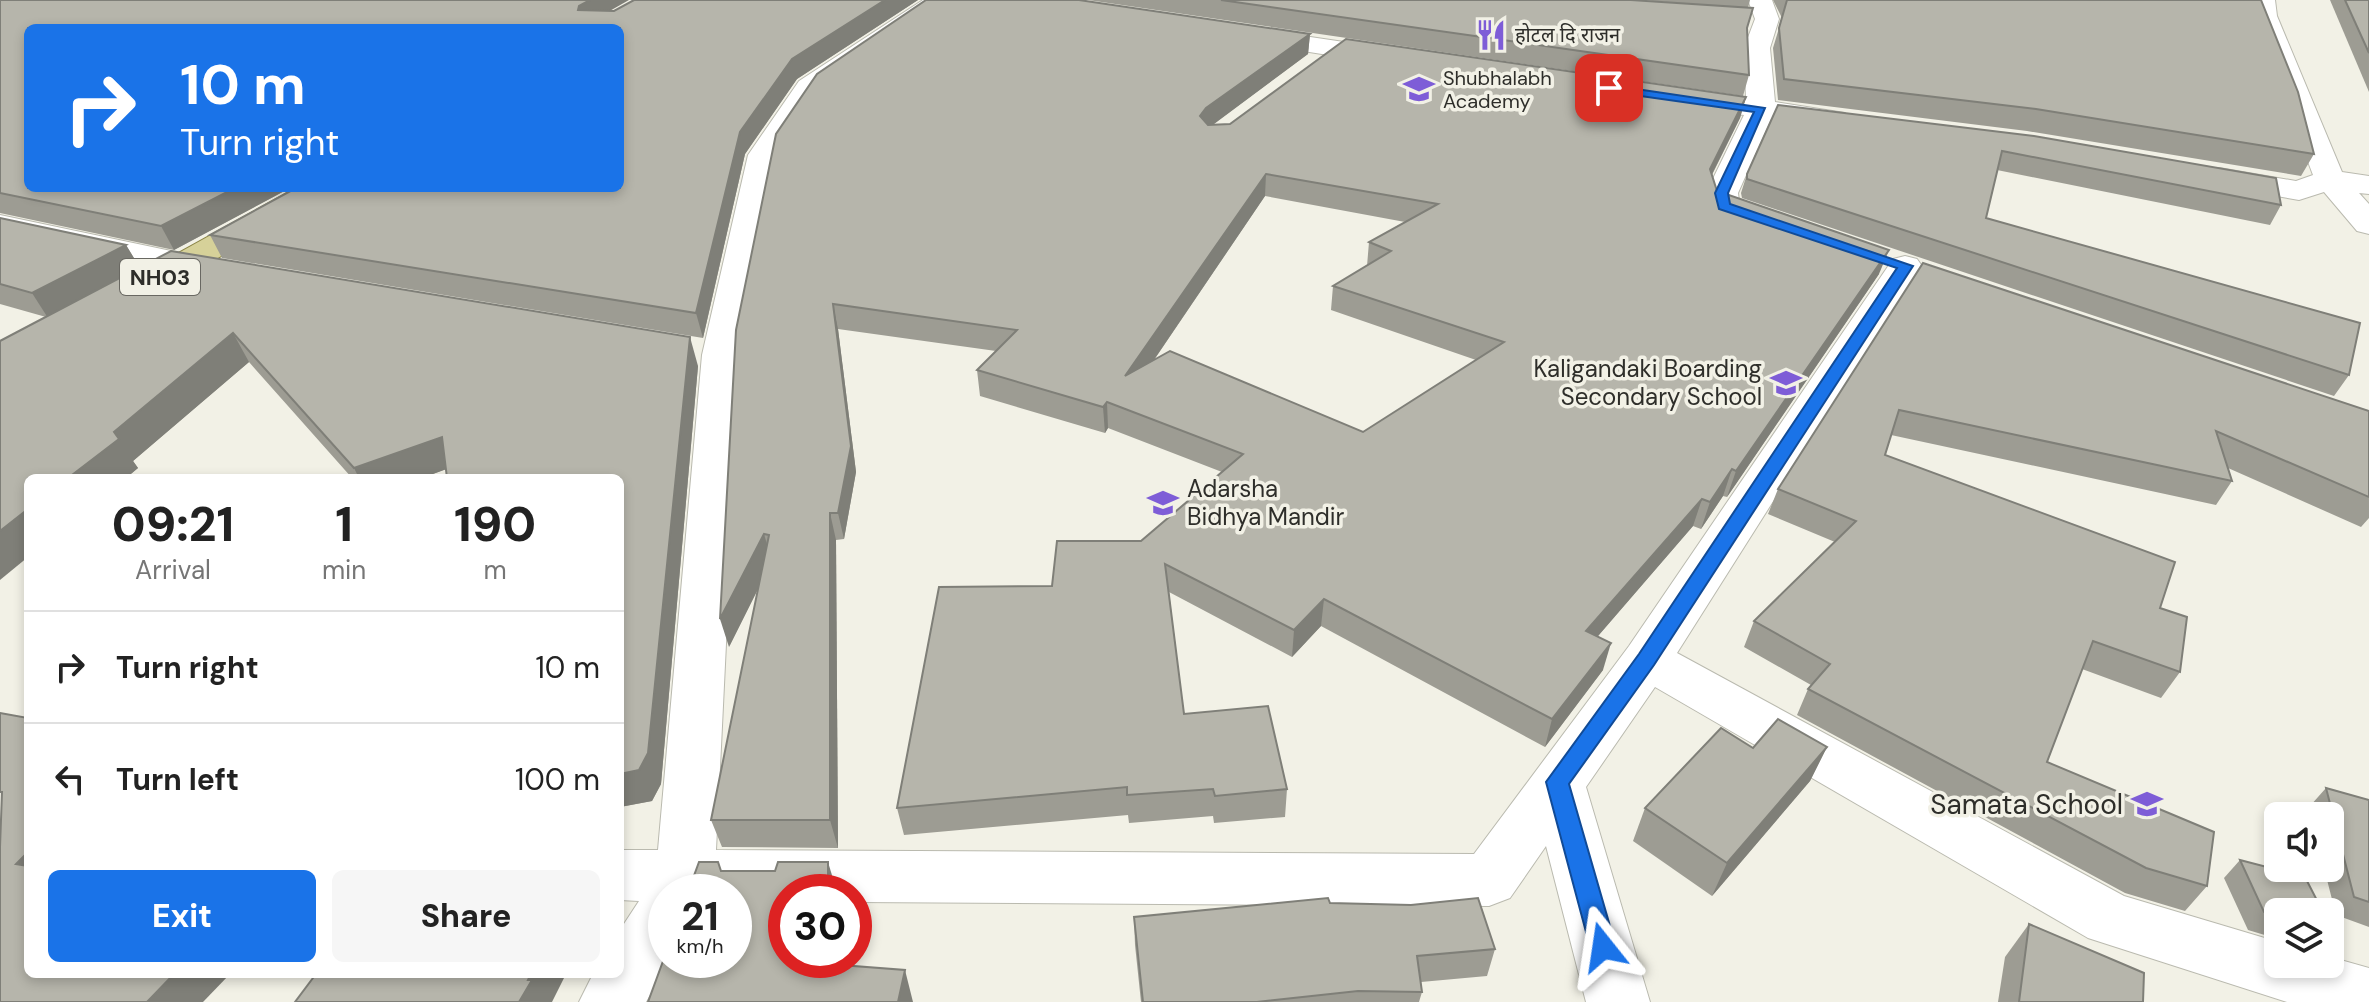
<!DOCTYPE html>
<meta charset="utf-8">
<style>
:root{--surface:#fff;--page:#f6f6f6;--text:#222;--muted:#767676;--line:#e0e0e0;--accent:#1a73e8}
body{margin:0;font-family:"DM Sans","Noto Sans Devanagari",sans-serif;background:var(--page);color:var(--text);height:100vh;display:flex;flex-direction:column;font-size:30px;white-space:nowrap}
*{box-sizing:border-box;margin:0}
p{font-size:26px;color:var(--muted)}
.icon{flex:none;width:44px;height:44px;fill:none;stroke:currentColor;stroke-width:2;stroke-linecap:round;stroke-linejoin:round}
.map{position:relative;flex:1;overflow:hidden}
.sheet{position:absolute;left:24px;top:474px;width:600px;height:504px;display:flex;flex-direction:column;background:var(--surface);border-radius:12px;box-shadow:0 4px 12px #0003}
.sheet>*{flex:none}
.top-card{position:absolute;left:24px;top:24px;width:600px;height:168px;border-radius:12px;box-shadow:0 4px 12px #0003;background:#1a73e8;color:#fff;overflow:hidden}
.controls{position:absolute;left:2264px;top:802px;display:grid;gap:16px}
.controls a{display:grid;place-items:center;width:80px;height:80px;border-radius:12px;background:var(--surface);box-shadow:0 4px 12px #0003;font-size:40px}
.speed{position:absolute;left:648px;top:874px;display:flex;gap:16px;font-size:40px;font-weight:700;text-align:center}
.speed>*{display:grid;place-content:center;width:104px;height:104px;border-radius:50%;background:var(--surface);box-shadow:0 4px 12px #0003;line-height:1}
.speed small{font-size:20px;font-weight:400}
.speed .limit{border:12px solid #d22;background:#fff;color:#111}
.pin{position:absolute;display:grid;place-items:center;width:68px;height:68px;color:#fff;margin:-34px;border-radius:16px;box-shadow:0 4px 12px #0006}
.me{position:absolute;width:88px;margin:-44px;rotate:345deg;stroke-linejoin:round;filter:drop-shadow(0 0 6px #0008)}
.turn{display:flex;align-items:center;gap:28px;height:168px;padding:0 24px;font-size:36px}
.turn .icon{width:104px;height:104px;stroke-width:2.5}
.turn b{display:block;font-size:56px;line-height:68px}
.eta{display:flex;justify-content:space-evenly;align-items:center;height:136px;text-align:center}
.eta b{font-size:48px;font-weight:800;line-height:56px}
.button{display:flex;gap:16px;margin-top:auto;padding:16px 24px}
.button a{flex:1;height:92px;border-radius:12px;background:var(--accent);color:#fff;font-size:32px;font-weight:800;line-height:92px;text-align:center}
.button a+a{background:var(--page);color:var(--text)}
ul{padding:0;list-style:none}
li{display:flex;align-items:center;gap:24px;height:112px;padding:0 24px;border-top:2px solid var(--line)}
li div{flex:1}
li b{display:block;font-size:30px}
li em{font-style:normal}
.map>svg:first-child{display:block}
</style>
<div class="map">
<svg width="2369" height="1002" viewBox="0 0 2369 1002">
<rect width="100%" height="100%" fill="#f2f1e6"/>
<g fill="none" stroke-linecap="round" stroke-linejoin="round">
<defs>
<g id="street">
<path d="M923,0h28l-132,93 -41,62 -38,200 -24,495 758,4 155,-208 264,-387 12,-3 12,3 5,7 -245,387 447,243 154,46v22h52v-7l39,11v34h-82l-199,-64 -433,-251 -69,100 64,215h-64l-40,-156 -36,52 -21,8 -635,-4v-10h-68v9h-52v-9h-68v68h4l-24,42h-67l14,-28h27v-44l19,-29 -19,-1v-50h38l44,-495 46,-200 51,-74z"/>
<path d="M1748,0h24l7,19 -9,29 5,54 70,11 4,6 -4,6 -10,3 -64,-9 -33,74 1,8 41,14 4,7 -4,7 -12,3 -55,-19 -7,-20 38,-78 -69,-10 -4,-6 4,-6 10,-2 61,8 -2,-51 11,-29z"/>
<path d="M2251,0h24l2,16 65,156 27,4v18l-10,-1 10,11v30l-12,-3 -33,-39 -25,8 -80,-14 -11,-2 -5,-7 5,-7 11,-2 77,13 17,-6 -60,-159z"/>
<path d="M1249,28l142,21 13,8 -13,8 -151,-24 -4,-5 4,-5z"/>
<path d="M0,215l214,45 12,3 5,7 -5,7 -12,3 -214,-45z"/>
</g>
<path id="primary" d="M296,188h39l-5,7 -171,96 -12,4 -12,-4 -6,-7 6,-7z"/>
</defs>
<use href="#street" stroke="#babaaf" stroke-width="2"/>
<use href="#primary" stroke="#8a8446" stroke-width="2"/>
<use href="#street" fill="#fff" fill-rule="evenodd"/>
<use href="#primary" fill="#d6d199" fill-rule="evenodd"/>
</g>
<g fill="#9d9c93" fill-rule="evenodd">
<path d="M0,0l614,11 20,-11h284l-121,79 -52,75 -42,184 -481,-80 -12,-23 410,-47 -592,-160 262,160 -116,62 -174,-37z"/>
<path d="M926,0l384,34 -2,20 -96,71 534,-28 -6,21 -28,57 5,16 162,83 -152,223 -4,-1 -22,33 -8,-3 -95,110 5,34 -58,77 -224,-121 -29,31 -123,-65 15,122 103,75 -2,28 -71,6 -1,-7 -84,7 -1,-8 -224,20 -7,-27 155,-222 89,-45 81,-69 -114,-44 -3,5 -125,-37 -3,-26 19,-19 -158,-22 18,143 -12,67 -8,1 2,308 -116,-1 -11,-27 48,-233 -30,60zM1265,196l140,26 -36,20 -2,24 -34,20 -2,24 145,50 -113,72 -209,-72z"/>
<path d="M1088,0h543l116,31 2,44 -6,21z"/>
<path d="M1639,0h111l-2,8z"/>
<path d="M1773,0h488l53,154 -13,22 -274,-45 -249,-31 -5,-52 9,-30z"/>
<path d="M2330,0h39v92z"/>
<path d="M1778,105l503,100 -11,20 -273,-55 -11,48 363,157 -15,21 -592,-198 -1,-5 6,-19z"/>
<path d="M0,218l126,27 14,23 558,98 -37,418 -9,17 -32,6v-329l-174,-9 -24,9h-70l-103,-116 -116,99 5,7 -12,10h-98l18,-161 -46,-13z"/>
<path d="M1923,263l446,148v107l-8,9 -133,-59 4,13 -16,24 -325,-70 -6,20 275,153 20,64 -19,26 -79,-29 -35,93 160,124 -22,25 -60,-18 -328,-178 11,-26 3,-4 -67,-38 10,-26 81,-79 -67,-28 10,-25z"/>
<path d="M1827,747l-17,34 -98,115 -79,-55 12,-33 108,-60z"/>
<path d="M2326,788l43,12v127l-33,-12 -12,-47h6v-52h-18l-2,-10z"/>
<path d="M2240,860l38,52v27l-30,-9 -24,-52z"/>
<path d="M1330,903l165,46 -8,27 -66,6 1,10 -3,10h-278l-6,-57 -1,-28z"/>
<path d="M2029,924l114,78h-145l7,-45z"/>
<path d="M2330,926l9,17 -9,9z"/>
</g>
<g fill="#7f7f78">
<path d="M590,0h39l-44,25 -7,-15 1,-4z"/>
<path d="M885,0h33l-121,79 -52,75 -42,184 -7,-25 44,-181 52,-73z"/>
<path d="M1310,34l-2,20 -102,76 -6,-14 6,-8z"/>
<path d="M1746,97l-6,21 -37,74 7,-23z"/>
<path d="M1266,174l-1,22 -139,205 -1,-25z"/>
<path d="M235,188h55l-116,62 -13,-24z"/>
<path d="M126,245l14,23 -92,50 -16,-25z"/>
<path d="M1889,250l-10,24 -152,223 9,-26z"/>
<path d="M833,304l5,25 18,143 -12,67 -6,-26z"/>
<path d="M233,333l16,29 -116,99 5,7 -12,10h-58l46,-46z"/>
<path d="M690,337l8,29 -37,418 -9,17 -32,6v-33z"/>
<path d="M1107,402l1,26 -3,5 -2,-26z"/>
<path d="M442,437l13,29 -33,12h-63l-5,-10z"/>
<path d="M1732,469l-9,27 -22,33 9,-27z"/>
<path d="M1702,499l-9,27 -114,132 7,-27z"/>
<path d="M28,509v48l-28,23v-49z"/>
<path d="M830,513l6,27 2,308 -8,-28z"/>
<path d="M764,534l8,27 -43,86 -9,-28z"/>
<path d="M1324,599l-3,27 -29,31 2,-27z"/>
<path d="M1611,643l-8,27 -58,77 7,-28z"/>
<path d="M1827,747l-17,34 -98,115 15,-33z"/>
<path d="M28,852v25l-12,-13z"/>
<path d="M828,862l9,30h-9z"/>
<path d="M828,960h10v36l-10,-32z"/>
<path d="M905,970l8,32h-15z"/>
<path d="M174,974h56l-27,28h-56z"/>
<path d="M531,974h35l-14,28h-33z"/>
</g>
<g fill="#b6b5ab" stroke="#7f7f78" stroke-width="2" fill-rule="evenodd">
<path d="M0,0h590l-11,6 -1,4 36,1 20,-11h251l-93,59 -52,73 -44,181 -486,-78 86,-47h324v-160h-592v160h207l-74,38 -161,-33z"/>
<path d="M926,0h153l231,34 -104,74 -6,8 8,9 22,-1 116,-85 400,58 -36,72 7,22 172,59 -153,221 -4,-2 -22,33 -8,-3 -116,132 25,12 -59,76 -228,-120 -30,31 -129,-66 19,150 84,-8 19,83 -72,7 -2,-7 -86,6v-8l-230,21 42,-221 113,-1 5,-45h84l102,-87 -136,-52 -4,5 -126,-37 40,-40 -184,-26 18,142 -13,67h-8v307h-119l58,-285 -5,-1 -44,85 16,-289 40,-196 41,-60zM1266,174l172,30 -69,38 22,9 -58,35 171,56 -141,90 -193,-81 -45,25z"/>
<path d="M1221,0h410l122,8 -6,20 2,47z"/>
<path d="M1787,0h474l37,92 16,62 -278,-45 -252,-30 -5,-51z"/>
<path d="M2345,0h24v53z"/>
<path d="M1778,105l256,31 242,42 5,27 -279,-54 -16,67 374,105 -11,52 -602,-196v-5z"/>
<path d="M0,218l126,27 -94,48 -32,-9z"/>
<path d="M171,251l519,86 -42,416 -9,17 -19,4v-296h-173l-5,-41 -88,31 -121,-135 -119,99 5,7 -51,39h-40v31l-28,22v-190z"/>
<path d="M1923,263l446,148v86l-153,-66 16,50 -333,-71 -14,45 290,107 -15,46 27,9 -7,55 -87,-31 -46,121 167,70 -7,54 -61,-18 -338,-179 22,-25 -76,-43 102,-100 -78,-32z"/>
<path d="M0,713l28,5v134l-12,12 12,2v108h146l-27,28h-147v-155l2,-55h-2z"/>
<path d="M1778,719l49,28 -100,116 -82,-55 76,-80 32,20z"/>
<path d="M2326,788l43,12v102l-15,-5z"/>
<path d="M2240,860l65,17 18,35h-45v4l-14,-4z"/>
<path d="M699,862h19l3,9h54l3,-9h50v30h-42v68h42v4l77,6 -7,32h-250l18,-49v7h68v-68h-46z"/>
<path d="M1328,898l2,5 81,2 67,-7 17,51 -78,7 5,36 -64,-1 -101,11h-114l-9,-85z"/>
<path d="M2029,924l115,49 -1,29h-124z"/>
<path d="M2330,926l9,17h-9z"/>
<path d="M316,974h215l-3,6h4l-13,22h-224z"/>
</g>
<path fill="#1a73e8" stroke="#114b97" stroke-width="2" d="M1609,85l156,23 -37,85 2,11 183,62 -259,399 -85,119 47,163 -4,8 -9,4 -9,-4 -4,-8 -44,-165 93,-128 258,-386 -178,-59 -4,-16 39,-81 -149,-21z"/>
<defs>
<symbol id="restaurant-bare" viewBox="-9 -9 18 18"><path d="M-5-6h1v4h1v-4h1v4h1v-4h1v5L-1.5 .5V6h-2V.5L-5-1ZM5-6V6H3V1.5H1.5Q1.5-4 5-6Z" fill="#7e5dd7" stroke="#f2f1e6" stroke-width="2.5" paint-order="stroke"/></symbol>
<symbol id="school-bare" viewBox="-9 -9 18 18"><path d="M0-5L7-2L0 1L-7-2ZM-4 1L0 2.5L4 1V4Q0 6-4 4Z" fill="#7e5dd7" stroke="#f2f1e6" stroke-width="2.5" paint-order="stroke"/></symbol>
</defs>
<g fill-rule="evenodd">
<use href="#restaurant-bare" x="1469" y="13" width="44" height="44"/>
<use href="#school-bare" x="1397" y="67" width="44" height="44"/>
<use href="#school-bare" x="1764" y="361" width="44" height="44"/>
<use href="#school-bare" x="1141" y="481" width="44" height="44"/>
<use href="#school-bare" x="2125" y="782" width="44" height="44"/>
</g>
<g text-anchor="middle" stroke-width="7" stroke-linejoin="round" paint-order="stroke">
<g font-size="20" fill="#2e2e2a" stroke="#f2f1e6" text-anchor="start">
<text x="1515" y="42">होटल दि राजन</text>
<text x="1443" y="85">Shubhalabh<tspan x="1443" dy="23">Academy</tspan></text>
</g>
<rect fill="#f2f1e6" stroke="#696862" stroke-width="2" x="120" y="259" width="80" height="36" rx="6"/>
<g font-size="22" font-weight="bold" fill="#2e2e2a">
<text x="160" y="285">NH03</text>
</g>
<g font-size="24" fill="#2e2e2a" stroke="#f2f1e6" text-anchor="end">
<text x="1762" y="377">Kaligandaki Boarding<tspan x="1762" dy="28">Secondary School</tspan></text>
<text x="1187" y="497" text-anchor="start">Adarsha<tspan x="1187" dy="28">Bidhya Mandir</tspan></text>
</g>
<g font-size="28" fill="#2e2e2a" stroke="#f2f1e6" text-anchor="end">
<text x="2123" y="814">Samata School</text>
</g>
</g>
</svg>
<div class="controls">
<a><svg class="icon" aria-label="sound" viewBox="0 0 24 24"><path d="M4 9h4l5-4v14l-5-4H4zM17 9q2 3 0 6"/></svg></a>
<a><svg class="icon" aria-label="layers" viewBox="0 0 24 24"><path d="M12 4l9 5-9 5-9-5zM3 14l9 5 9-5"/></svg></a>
</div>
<div class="speed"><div>21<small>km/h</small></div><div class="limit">30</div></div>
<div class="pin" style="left:1609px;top:88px;background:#d93025"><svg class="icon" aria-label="arrive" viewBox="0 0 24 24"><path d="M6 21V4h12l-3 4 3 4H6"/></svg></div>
<svg class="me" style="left:1603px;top:947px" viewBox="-20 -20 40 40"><path d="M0-17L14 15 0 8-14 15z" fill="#1a73e8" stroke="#fff" stroke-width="4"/></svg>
<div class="top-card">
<div class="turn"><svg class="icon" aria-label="right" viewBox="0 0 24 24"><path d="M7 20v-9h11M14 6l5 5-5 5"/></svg><div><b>10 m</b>Turn right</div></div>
</div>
<section class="sheet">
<div class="eta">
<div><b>09:21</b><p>Arrival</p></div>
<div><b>1</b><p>min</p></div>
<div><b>190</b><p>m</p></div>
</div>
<ul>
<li><svg class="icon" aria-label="right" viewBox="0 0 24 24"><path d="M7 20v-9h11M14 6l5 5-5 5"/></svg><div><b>Turn right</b></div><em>10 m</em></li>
<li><svg class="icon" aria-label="left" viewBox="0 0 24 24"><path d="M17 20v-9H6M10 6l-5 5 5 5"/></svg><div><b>Turn left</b></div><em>100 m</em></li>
</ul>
<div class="button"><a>Exit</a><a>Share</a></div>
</section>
</div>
